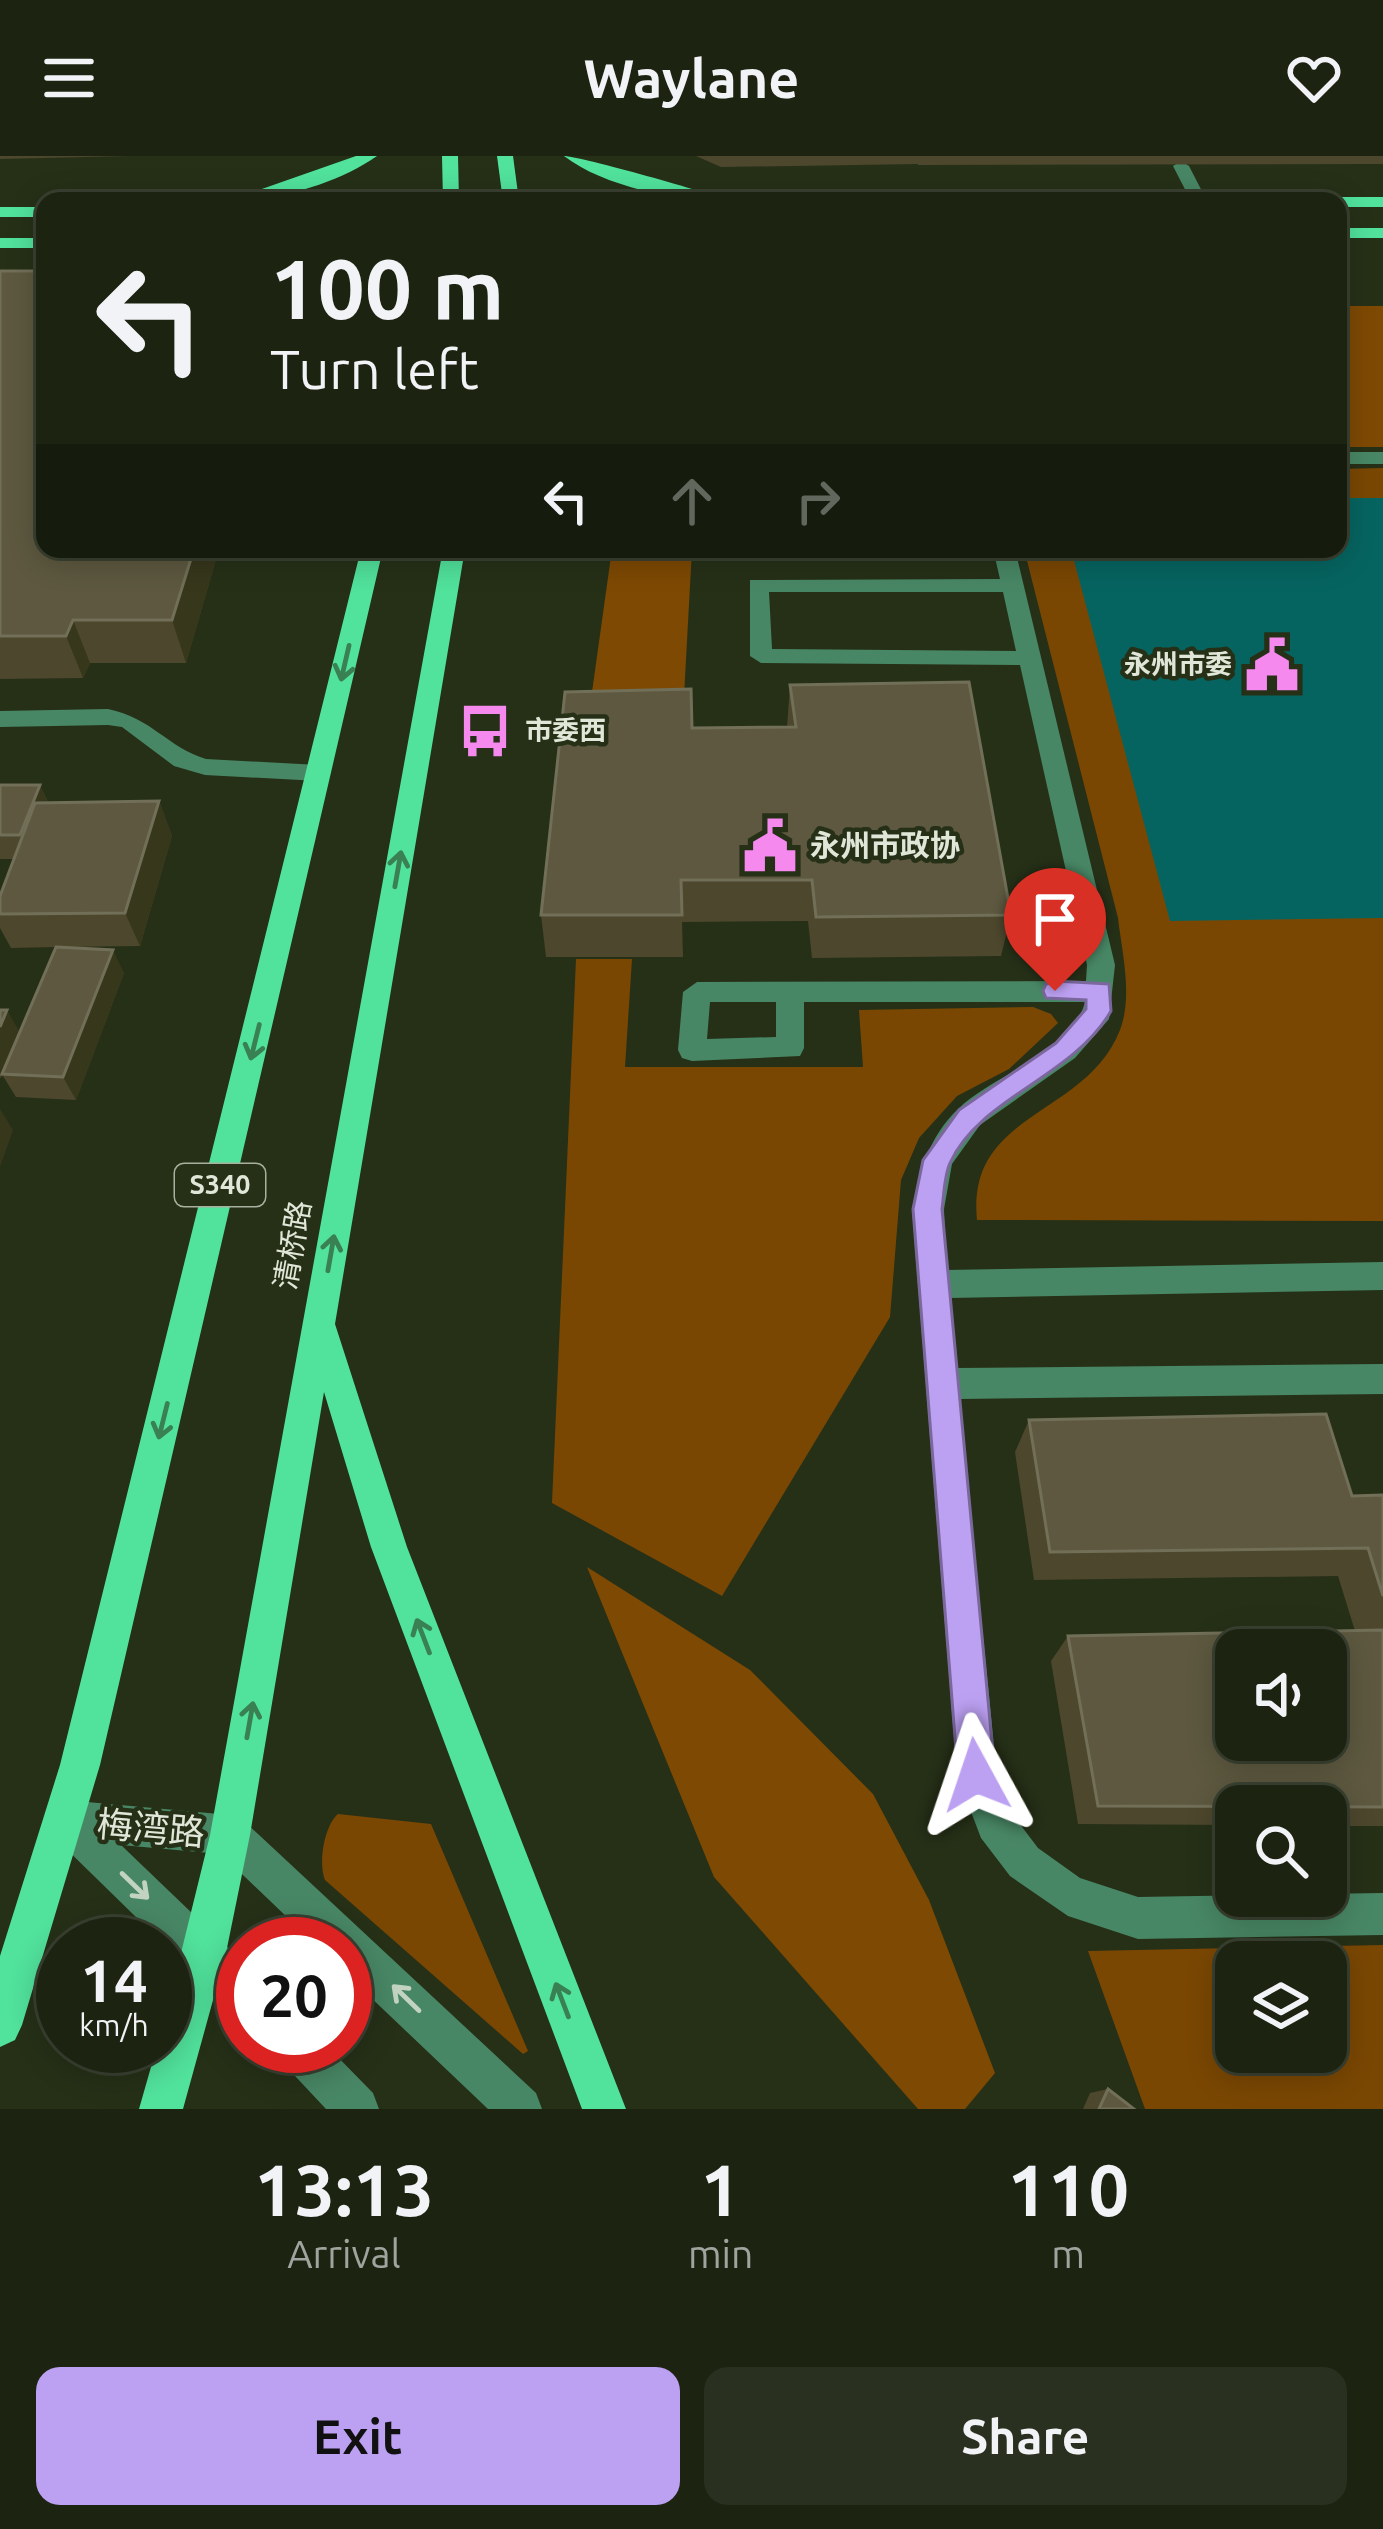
<!DOCTYPE html>
<meta charset="utf-8">
<style>
:root{--surface:#1c2411;--page:#29301f;--text:#f1f3f6;--muted:#a0a49f;--line:#3a4131;--accent:#bca0f2}
body{margin:0;font-family:Ubuntu,"Noto Sans SC",sans-serif;background:var(--page);color:var(--text);height:100vh;display:flex;flex-direction:column;font-size:45px;white-space:nowrap}
*{box-sizing:border-box;margin:0}
p{font-size:39px;color:var(--muted)}
.icon{flex:none;width:66px;height:66px;fill:none;stroke:currentColor;stroke-width:2;stroke-linecap:round;stroke-linejoin:round}
.map{position:relative;height:1953px;overflow:hidden}
.side{display:flex;flex-direction:column;background:var(--surface);flex:1}
.side>*{flex:none}
.guide{position:absolute;left:36px;top:36px;width:1311px;height:366px;border-radius:24px;box-shadow:0 6px 30px #0003,0 0 0 3px var(--line);background:#1c2411;color:var(--text);overflow:hidden}
.fabs{position:absolute;left:1215px;top:1473px;display:grid;gap:24px}
.fabs a{display:grid;place-items:center;width:132px;height:132px;border-radius:24px;background:var(--surface);box-shadow:0 6px 30px #0003,0 0 0 3px var(--line);font-size:60px}
.speed{position:absolute;left:36px;top:1761px;display:flex;gap:24px;font-size:60px;font-weight:700;text-align:center}
.speed>*{display:grid;place-content:center;width:156px;height:156px;border-radius:50%;background:var(--surface);box-shadow:0 6px 30px #0003,0 0 0 3px var(--line);line-height:1}
.speed small{font-size:30px;font-weight:400}
.speed .limit{border:18px solid #d22;background:#fff;color:#111}
.pin{position:absolute;display:grid;place-items:center;width:102px;height:102px;color:#fff;margin:-123px -51px;border-radius:50% 50% 50% 0;rotate:-45deg;box-shadow:0 0 12px #0007}
.pin .icon{rotate:45deg}
.me{position:absolute;width:132px;margin:-66px;rotate:355deg;stroke-linejoin:round;filter:drop-shadow(0 0 9px #0008)}
.turn{display:flex;align-items:center;gap:42px;height:252px;padding:0 36px;font-size:54px}
.turn .icon{width:156px;height:156px;stroke-width:2.5}
.turn b{display:block;font-size:84px;line-height:102px}
.lanes{display:flex;align-items:center;height:114px;padding:0 36px;background:#0003;justify-content:center;gap:60px;direction:ltr}
.lanes .off{opacity:.35}
.eta{display:flex;justify-content:space-evenly;align-items:center;height:204px;text-align:center}
.eta b{font-size:72px;font-weight:700;line-height:84px}
.button{display:flex;gap:24px;margin-top:auto;padding:24px 36px}
.button a{flex:1;height:138px;border-radius:24px;background:var(--accent);color:#111;font-size:48px;font-weight:700;line-height:138px;text-align:center}
.button a+a{background:var(--page);color:var(--text)}
header{display:flex;justify-content:space-between;align-items:center;height:156px;padding:0 36px;background:var(--surface);font-size:54px;font-weight:700}
.map>svg:first-child{display:block}
</style>
<header><svg class="icon" aria-label="menu" viewBox="0 0 24 24"><path d="M4 6h16M4 12h16M4 18h16"/></svg>Waylane<svg class="icon" aria-label="heart" viewBox="0 0 24 24"><path d="M12 20l-8-8c-3-5 5-10 8-4 3-6 11-1 8 4z"/></svg></header>
<div class="map">
<svg width="1383" height="1953" viewBox="0 0 1383 1953">
<rect width="100%" height="100%" fill="#263017"/>
<g fill="#7a4703" fill-rule="evenodd">
<path d="M1383,312v753l-406,-1c-11,-109 108,-102 143,-190 13,-34 2,-77 -2,-112l-94,-369h314v-80z"/>
<path d="M692,393h279l3,9 -283,-1z"/>
<path d="M576,803h56l-7,108h238l-4,-57 174,-3 18,7 7,9 -49,46 -52,27 -38,42 -18,42 -11,137 -168,279 -170,-93z"/>
<path d="M338,1658l93,10 97,227 -5,3 -198,-174c-7,-17 -1,-54 13,-66z"/>
<path d="M1383,1789v164h-238l-57,-158zM1236,1806h90v90h-90z"/>
</g>
<g fill="#7e4903">
<rect x="1338" y="150" width="45" height="141"/>
<path d="M612,393h80l-10,184 -96,2z"/>
<path d="M587,1411l163,103 123,124 56,106 66,173 -30,36h-47l-204,-232z"/>
</g>
<path fill="#066460" d="M1338,342h45v420l-213,3 -99,-372h267z"/>
<g fill="none" stroke-linecap="round" stroke-linejoin="round">
<g fill="#488765" fill-rule="evenodd">
<path d="M1181,5l8,5 18,35h-16l-18,-35z"/>
<rect x="1338" y="296" width="45" height="12"/>
<path d="M993,393h22l100,416 -6,54 -34,39 -95,67 -28,39 -8,45 2,61 437,-8v28l-434,8 7,70 427,-4v30l-424,5 38,376 13,36 28,37 42,30 58,19 245,-4v42l-245,4 -70,-23 -58,-40 -29,-38 -24,-63 -45,-566c8,-39 17,-72 46,-100 36,-35 114,-56 127,-107h-281v46l-4,8 -108,5 -10,-3 -4,-8 5,-58 14,-10 389,-1 1,-16 -67,-300 -259,-2 -11,-7v-76l250,-1zM769,436h234l13,59 -244,-2zM710,846h66v35l-69,2z"/>
<path d="M108,553c44,9 59,38 98,50l113,6 12,8 -12,8 -114,-6 -31,-9 -52,-39 -14,-2 -108,2v-16z"/>
<path d="M65,1644l165,15 14,6 292,272 6,16h-54l-143,-136v-29h-30l-94,-90 -100,-9 122,117v51l-15,-6 -177,-173 -6,-14 6,-14z"/>
<path d="M274,1890h53l46,47 6,16h-53l-45,-48z"/>
</g>
<g fill="#51e29c" fill-rule="evenodd">
<path d="M356,0h21c-40,28 -101,45 -149,45z"/>
<path d="M442,0h16l1,45h-16z"/>
<path d="M497,0h16l6,45h-16z"/>
<path d="M564,0c15,0 151,38 163,45 -49,0 -123,-14 -163,-45z"/>
<path d="M1338,41h45v10h-45v-6h-7z"/>
<rect x="0" y="51" width="45" height="10"/>
<rect x="1338" y="72" width="45" height="10"/>
<rect x="0" y="82" width="45" height="10"/>
<path d="M361,393h22l-283,1216 -78,260 -7,15 -15,7v-91l60,-191z"/>
<path d="M443,393h22l-130,775 72,223 219,562h-44l-211,-562 -47,-155 -74,443 -24,118 -43,156h-44l18,-63h8v-28l45,-183z"/>
</g>
</g>
<g fill="#4d472d">
<path d="M0,0h130l-130,3z"/>
<path d="M696,0h687v8l-465,1v-1l-197,3z"/>
<path d="M0,115l45,278h174l-33,114h-96l-7,15 -83,1z"/>
<path d="M790,529l221,230 -10,41 -189,2 -4,-37 -126,1 1,35h-137l-5,-42 151,-187 95,-1z"/>
<path d="M0,629h40l8,17 111,-1 13,35 -32,110 -82,1 66,26 -48,127 -60,-3 -13,-21 -3,2v-68l20,23 36,-86 -45,1 -11,-20v-32l14,-37h-14z"/>
<path d="M1029,1264l323,76 31,-1v331h-57v-20h-90v19l-158,-1 -27,-163 17,-25 287,-5 -17,-55 -304,4 -19,-128z"/>
<path d="M1108,1933l26,20h-51l7,-16z"/>
</g>
<g fill="#37371c">
<path d="M194,393h25l-33,114 -14,-43z"/>
<path d="M73,464l17,43 -7,15 -17,-42z"/>
<path d="M40,629l11,24 -20,50 -11,-24z"/>
<path d="M159,645l13,35 -32,110 -15,-33z"/>
<path d="M113,794l11,23 -48,127 -13,-23z"/>
<path d="M7,854l13,23 -18,45 -2,-3v-48z"/>
<path d="M0,953l13,21 -13,37z"/>
</g>
<g fill="#5d583f" stroke="#716f57" stroke-width="3" fill-rule="evenodd">
<path d="M0,115h45v278h149l-22,71h-99l-7,16h-66z"/>
<path d="M969,526l42,233 -195,2 -4,-37h-131l1,35h-141l24,-223 126,-3 1,39 104,-1 -6,-42z"/>
<path d="M0,629h40l-20,50h-20z"/>
<path d="M159,645l-34,112 -125,1v-18l35,-93z"/>
<path d="M56,791l57,3 -50,127 -61,-3z"/>
<path d="M0,854h7l-7,17z"/>
<path d="M1326,1258l26,82 31,-1v101l-15,-48 -318,4 -21,-132z"/>
<path d="M1383,1474v177l-285,-1 -30,-170zM1236,1494h90v90h-90z"/>
<path d="M1108,1933l26,20h-35z"/>
</g>
<defs><path id="oneway-shaft" d="M-6 0H5M1.5-3L5.5 0L1.5 3" fill="none" stroke-width="1.6" stroke-linecap="round" stroke-linejoin="round" transform="scale(3)"/></defs>
<g stroke="#398053">
<use href="#oneway-shaft" transform="translate(345 507) rotate(103)"/>
<use href="#oneway-shaft" transform="translate(398 713) rotate(-80)"/>
<use href="#oneway-shaft" transform="translate(255 886) rotate(104)"/>
<use href="#oneway-shaft" transform="translate(331 1097) rotate(-80)"/>
<use href="#oneway-shaft" transform="translate(163 1265) rotate(104)"/>
<use href="#oneway-shaft" transform="translate(423 1480) rotate(-111)"/>
<use href="#oneway-shaft" transform="translate(250 1564) rotate(-80)"/>
<use href="#oneway-shaft" transform="translate(562 1844) rotate(-111)"/>
</g>
<g stroke="#c2d4c1">
<use href="#oneway-shaft" transform="translate(135 1730) rotate(44)"/>
<use href="#oneway-shaft" transform="translate(406 1842) rotate(-136)"/>
</g>
<path fill="#bca0f2" stroke="#7a689d" stroke-width="3" d="M1055,825l54,3 2,27c-38,66 -132,87 -161,152 -6,13 -6,32 -8,46l53,566 -6,13 -13,5 -12,-5 -6,-13 -45,-566 10,-49 36,-50 97,-67 30,-34v-9l-40,-2 -3,-7 3,-7z"/>
<defs>
<symbol id="civic-bare" viewBox="-9 -9 18 18"><path d="M-.6-6.5H3V-4.5H.6V-3L4-1V1h2V6H-6V1h2V-1L-.6-3ZM-1.2 2.5V6h2.4V2.5Z" fill="#f689ee" stroke="#263017" stroke-width="2.5" paint-order="stroke"/></symbol>
<symbol id="bus-bare" viewBox="-9 -9 18 18"><path d="M-5-6H5V4H4V6H2V4H-2V6H-4V4H-5ZM-3.5-4V0h7V-4ZM-3.5 1.2v1.5H-2V1.2ZM2 1.2v1.5H3.5V1.2Z" fill="#f689ee" stroke="#263017" stroke-width="2.5" paint-order="stroke"/></symbol>
</defs>
<g fill-rule="evenodd">
<use href="#civic-bare" x="1234" y="471" width="76" height="76"/>
<use href="#bus-bare" x="447" y="537" width="76" height="76"/>
<use href="#civic-bare" x="732" y="652" width="76" height="76"/>
</g>
<g text-anchor="middle" stroke-width="9" stroke-linejoin="round" paint-order="stroke">
<g font-size="27" font-weight="bold" fill="#e0e7d8" stroke="#263017" text-anchor="end">
<text x="1232" y="518">永州市委</text>
<text x="525" y="584" text-anchor="start">市委西</text>
</g>
<rect fill="#263017" stroke="#a8b09e" stroke-width="3" x="175" y="1008" width="90" height="42" rx="9"/>
<g font-size="27" font-weight="bold" fill="#e0e7d8">
<text x="220" y="1038">S340</text>
</g>
<g font-size="30" font-weight="bold" fill="#e0e7d8" stroke="#263017" text-anchor="start">
<text x="810" y="700">永州市政协</text>
</g>
<g font-size="30" fill="#e0e7d8" stroke="#263017">
<text transform="translate(293 1089) rotate(-80)" y="10">清桥路</text>
</g>
<g font-size="36" fill="#e0e7d8" stroke="#263017">
<text transform="translate(151 1672) rotate(5)" y="13">梅湾路</text>
</g>
</g>
</svg>
<div class="fabs">
<a><svg class="icon" aria-label="sound" viewBox="0 0 24 24"><path d="M4 9h4l5-4v14l-5-4H4zM17 9q2 3 0 6"/></svg></a>
<a><svg class="icon" aria-label="search" viewBox="0 0 24 24"><circle cx="10" cy="10" r="6"/><path d="M15 15l6 6"/></svg></a>
<a><svg class="icon" aria-label="layers" viewBox="0 0 24 24"><path d="M12 4l9 5-9 5-9-5zM3 14l9 5 9-5"/></svg></a>
</div>
<div class="speed"><div>14<small>km/h</small></div><div class="limit">20</div></div>
<div class="pin" style="left:1055px;top:835px;background:#d93025"><svg class="icon" aria-label="arrive" viewBox="0 0 24 24"><path d="M6 21V4h12l-3 4 3 4H6"/></svg></div>
<svg class="me" style="left:976px;top:1619px" viewBox="-20 -20 40 40"><path d="M0-17L14 15 0 8-14 15z" fill="#bca0f2" stroke="#fff" stroke-width="4"/></svg>
<div class="guide">
<div class="turn"><svg class="icon" aria-label="left" viewBox="0 0 24 24"><path d="M17 20v-9H6M10 6l-5 5 5 5"/></svg><div><b>100 m</b>Turn left</div></div>
<div class="lanes"><svg class="icon" aria-label="left" viewBox="0 0 24 24"><path d="M17 20v-9H6M10 6l-5 5 5 5"/></svg><svg class="icon off" aria-label="ahead" viewBox="0 0 24 24"><path d="M12 20V5M6 11l6-6 6 6"/></svg><svg class="icon off" aria-label="right" viewBox="0 0 24 24"><path d="M7 20v-9h11M14 6l5 5-5 5"/></svg></div>
</div>
</div>
<section class="side">
<div class="eta">
<div><b>13:13</b><p>Arrival</p></div>
<div><b>1</b><p>min</p></div>
<div><b>110</b><p>m</p></div>
</div>
<div class="button"><a>Exit</a><a>Share</a></div>
</section>
